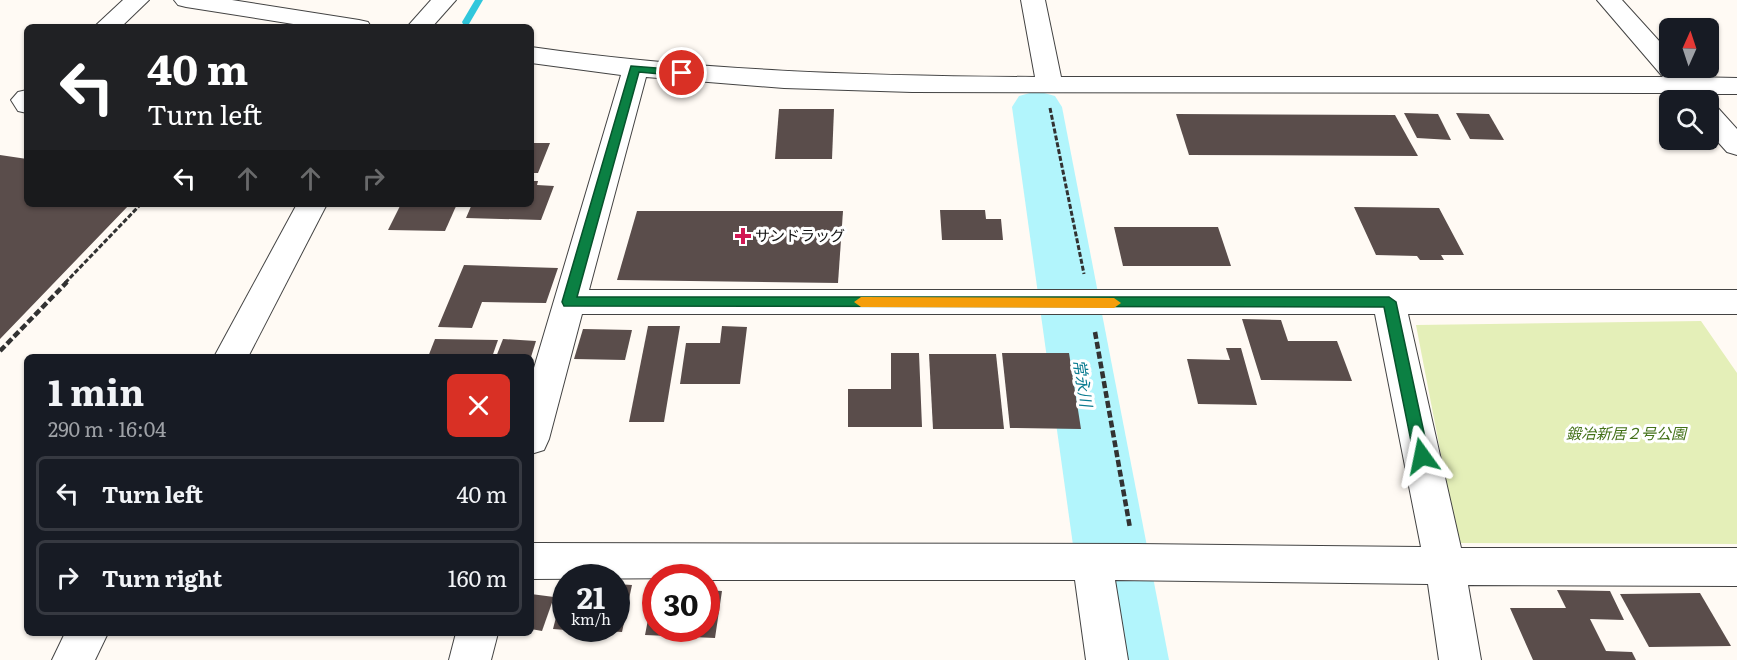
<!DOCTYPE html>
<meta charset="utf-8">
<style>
:root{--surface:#171b24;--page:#20242c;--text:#f1f3f6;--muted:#9ea1a6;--line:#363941}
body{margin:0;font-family:Literata,"Noto Sans JP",serif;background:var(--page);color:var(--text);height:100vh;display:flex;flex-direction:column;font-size:22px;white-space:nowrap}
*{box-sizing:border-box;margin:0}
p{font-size:20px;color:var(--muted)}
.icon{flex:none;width:33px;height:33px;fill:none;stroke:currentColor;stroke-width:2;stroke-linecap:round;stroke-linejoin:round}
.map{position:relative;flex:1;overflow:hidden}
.drawer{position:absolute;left:24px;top:354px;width:510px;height:282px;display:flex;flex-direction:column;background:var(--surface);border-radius:9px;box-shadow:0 2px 4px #0004}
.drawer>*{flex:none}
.hud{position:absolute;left:24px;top:24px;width:510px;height:183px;border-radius:9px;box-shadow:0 2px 4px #0004;background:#202124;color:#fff;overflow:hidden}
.needle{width:39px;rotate:3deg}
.fabs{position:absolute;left:1659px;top:18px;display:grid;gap:12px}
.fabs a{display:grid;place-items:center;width:60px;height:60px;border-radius:9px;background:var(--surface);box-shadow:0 2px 4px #0004;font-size:30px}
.speed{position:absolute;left:552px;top:564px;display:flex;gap:12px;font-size:30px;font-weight:700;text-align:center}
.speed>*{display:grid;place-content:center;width:78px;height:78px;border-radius:50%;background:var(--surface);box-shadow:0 2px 4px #0004;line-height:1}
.speed small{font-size:15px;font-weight:400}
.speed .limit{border:9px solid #d22;background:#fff;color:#111}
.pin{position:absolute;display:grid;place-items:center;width:51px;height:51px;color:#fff;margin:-26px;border:3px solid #fff;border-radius:50%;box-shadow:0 2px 6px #0007}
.me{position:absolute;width:66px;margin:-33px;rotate:348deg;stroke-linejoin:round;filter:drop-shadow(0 0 4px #0008)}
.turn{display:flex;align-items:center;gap:21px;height:126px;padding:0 24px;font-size:27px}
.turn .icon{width:78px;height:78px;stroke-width:2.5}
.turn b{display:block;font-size:42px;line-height:51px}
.lanes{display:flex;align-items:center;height:57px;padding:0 24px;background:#0003;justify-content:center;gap:30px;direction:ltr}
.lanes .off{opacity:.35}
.round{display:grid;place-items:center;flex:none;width:63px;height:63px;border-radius:9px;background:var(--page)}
.headline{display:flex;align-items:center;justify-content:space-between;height:102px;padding:0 24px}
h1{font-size:36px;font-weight:700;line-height:45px}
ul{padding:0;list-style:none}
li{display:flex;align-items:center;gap:18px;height:75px;margin:0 12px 9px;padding:0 12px;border:3px solid var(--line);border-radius:9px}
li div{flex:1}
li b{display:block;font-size:22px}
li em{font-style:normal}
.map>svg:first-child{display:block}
</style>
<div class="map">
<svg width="1737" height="660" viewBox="0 0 1737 660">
<rect width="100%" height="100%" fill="#fffaf4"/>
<path fill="#e4efb8" d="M1701,321l36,52v171l-279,-1 -42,-218z"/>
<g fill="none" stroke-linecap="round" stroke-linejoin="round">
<path fill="#31c7dc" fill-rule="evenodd" d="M475,0h8l-14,24h-6l-1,-2z"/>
<path fill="#b2f5fc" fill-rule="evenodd" d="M1037,91l18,5 7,11 107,553h-80l-77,-553 7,-11z"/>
</g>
<g fill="#5a4d4b">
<path d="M779,109h55l-2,50h-57z"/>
<path d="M1404,113l34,1 13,26 -34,-2z"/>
<path d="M1456,113l33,1 15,26 -34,-1z"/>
<path d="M1176,114l219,1 23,41 -229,-1z"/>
<path d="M531,143h19l-12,30h-7z"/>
<path d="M0,155l27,4v45h103l-130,135z"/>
<path d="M531,181h7l-1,4 17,1 -13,34 -75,-2 6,-14h59z"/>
<path d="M401,204h56l-12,27 -57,-1z"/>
<path d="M1354,207l85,1 25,47h-23l3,5h-24l-3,-4 -41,-1z"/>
<path d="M940,210h45l1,9h15l2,21h-61z"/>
<path d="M637,211h206l-5,72 -221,-3z"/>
<path d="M1114,227h104l13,39h-108z"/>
<path d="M464,265l94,3 -12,35 -64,-1 -10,26 -34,-1z"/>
<path d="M1242,319l39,1 7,21h49l15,40 -91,-1z"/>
<path d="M648,326h32l-16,96h-35z"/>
<path d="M722,326l25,1 -7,57h-60l6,-41h34z"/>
<path d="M583,329l49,1 -7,30 -51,-1z"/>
<path d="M435,339l63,1 -6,17h-64z"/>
<path d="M503,339l33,2 -5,16h-35z"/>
<path d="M1226,348h15l16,57 -59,-1 -11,-45 43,1z"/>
<path d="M891,353h28l3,74h-74v-38h43z"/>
<path d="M1002,353h67l12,76 -71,-1z"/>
<path d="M929,354h67l8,75h-71z"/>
<path d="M565,582l1,48 -13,-1z"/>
<path d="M616,584l16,1 -10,47 -38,-2v-2h32z"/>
<path d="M654,589l2,39h50v-38l16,1 -7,47 -70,-3z"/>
<path d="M1557,590l53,1 14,29 -34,-1 16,32 26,1 4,8h-103l-23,-52h56z"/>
<path d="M1700,593l31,53 -82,1 -29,-53z"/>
<path d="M531,594l23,3 -12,34 -11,-2z"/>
</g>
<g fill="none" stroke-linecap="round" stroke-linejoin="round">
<defs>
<g id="minor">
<path d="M123,0h26l-28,27h-27z"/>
<path d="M174,0h58l127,20 9,2 3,5h-59l-126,-20 -8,-2z"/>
<path d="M431,0h25l-24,27h-25z"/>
<path d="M1021,0h24l16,77h602l-66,-77h25l48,53v15h12l9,9 46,1v16h-32l2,3 -2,3h-22l-7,-7h-26l-738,-1 -128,-4 -138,-11 -57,213h1148v24h-329l53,234h276v38l-269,-1 13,75h-42l-11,-76 -313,-4 13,80h-42l-11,-80h-369v-2l-175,1v-36l606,1 284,3 -46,-233h-793l-33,125 -5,11 -13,4v-76l90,-303 -90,-12v-16c168,24 335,29 504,30z"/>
<path d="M27,90v23l-9,-2 -7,-11 7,-8z"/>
<path d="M1708,106l10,2 19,21v26l-10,-3 -19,-21z"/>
<path d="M297,204h30l-79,153h-34z"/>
<path d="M65,633h43l-13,27h-43z"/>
<path d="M456,633h42l-7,27h-42z"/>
</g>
</defs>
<use href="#minor" stroke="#434343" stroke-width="2"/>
<g stroke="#323232" stroke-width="3" stroke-dasharray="5 2" stroke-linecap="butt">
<path d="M1050,108l34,166"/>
<path d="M65,283l76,-79"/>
</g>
<g stroke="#323232" stroke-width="4.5" stroke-dasharray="7 3" stroke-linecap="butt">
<path d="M1095,332l35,196"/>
<path d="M0,351l67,-69"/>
</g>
<use href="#minor" fill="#fff" fill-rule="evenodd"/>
</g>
<path fill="#0b8043" stroke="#07532c" stroke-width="1.5" d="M631,66l51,4 5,3 -5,3 -43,-4 -62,225h812l7,5 33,154 -2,5 -5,2 -6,-2 -2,-5 -30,-149 -820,-1 -2,-4z"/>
<path fill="#f59e0b" d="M861,297l253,1 7,5 -7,5 -253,-1 -7,-5z"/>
<path fill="#d11854" stroke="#fff" stroke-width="2" d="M740 227h6v6h6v6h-6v6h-6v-6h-6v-6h6z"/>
<g text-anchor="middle" stroke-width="6" stroke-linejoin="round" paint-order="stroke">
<g font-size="15" fill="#101010" stroke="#fff" text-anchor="start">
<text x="755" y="241">サンドラッグ</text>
</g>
<g font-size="15" font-style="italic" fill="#437118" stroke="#fff">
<text x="1626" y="439">鍛冶新居２号公園</text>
</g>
<g font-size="16" font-style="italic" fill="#0b7c91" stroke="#fff">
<text transform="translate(1083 383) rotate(81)" y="6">常永川</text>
</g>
</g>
</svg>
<div class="fabs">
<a><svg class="needle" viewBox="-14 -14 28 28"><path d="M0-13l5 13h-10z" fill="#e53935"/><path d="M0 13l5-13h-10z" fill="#9ea1a6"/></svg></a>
<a><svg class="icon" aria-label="search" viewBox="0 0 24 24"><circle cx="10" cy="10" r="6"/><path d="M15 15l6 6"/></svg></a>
</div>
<div class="speed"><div>21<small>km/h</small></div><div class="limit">30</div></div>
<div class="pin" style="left:682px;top:73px;background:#d93025"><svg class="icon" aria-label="arrive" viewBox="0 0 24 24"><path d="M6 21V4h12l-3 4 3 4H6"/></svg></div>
<svg class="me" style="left:1422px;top:456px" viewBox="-20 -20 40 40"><path d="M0-17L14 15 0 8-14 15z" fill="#0b8043" stroke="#fff" stroke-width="4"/></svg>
<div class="hud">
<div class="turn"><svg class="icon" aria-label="left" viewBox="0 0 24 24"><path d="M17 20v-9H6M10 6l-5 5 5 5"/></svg><div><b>40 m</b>Turn left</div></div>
<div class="lanes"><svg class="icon" aria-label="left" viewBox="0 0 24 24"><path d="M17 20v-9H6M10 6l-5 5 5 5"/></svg><svg class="icon off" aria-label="ahead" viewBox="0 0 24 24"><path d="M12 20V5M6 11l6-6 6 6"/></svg><svg class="icon off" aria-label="ahead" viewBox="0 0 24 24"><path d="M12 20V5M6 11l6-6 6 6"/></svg><svg class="icon off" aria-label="right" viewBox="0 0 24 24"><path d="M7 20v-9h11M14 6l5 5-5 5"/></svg></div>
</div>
<section class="drawer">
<div class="headline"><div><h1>1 min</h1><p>290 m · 16:04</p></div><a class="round" style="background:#d93025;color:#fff"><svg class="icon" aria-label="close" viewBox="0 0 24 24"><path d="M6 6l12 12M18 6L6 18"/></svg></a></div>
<ul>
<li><svg class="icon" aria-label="left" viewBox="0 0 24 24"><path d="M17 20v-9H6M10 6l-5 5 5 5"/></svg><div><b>Turn left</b></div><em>40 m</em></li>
<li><svg class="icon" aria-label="right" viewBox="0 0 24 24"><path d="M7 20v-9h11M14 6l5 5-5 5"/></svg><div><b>Turn right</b></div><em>160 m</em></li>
</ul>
</section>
</div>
